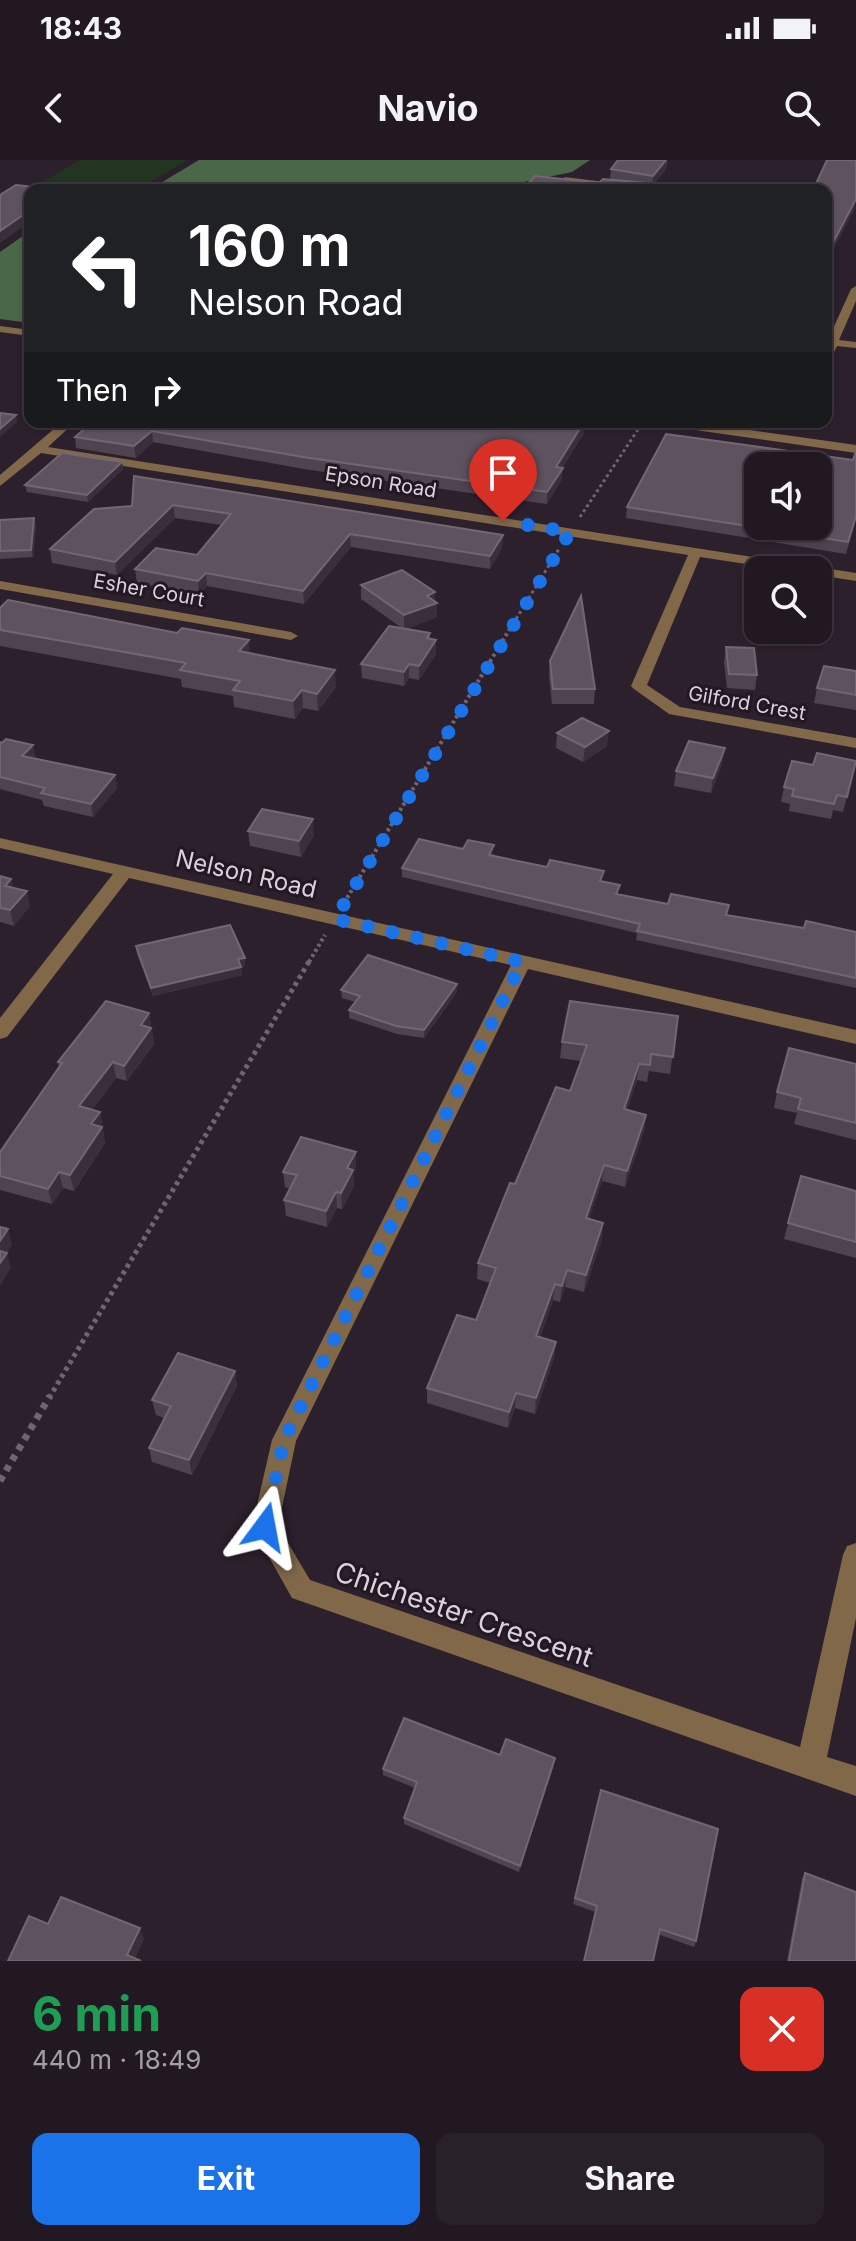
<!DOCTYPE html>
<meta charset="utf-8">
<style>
:root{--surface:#211822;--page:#29212a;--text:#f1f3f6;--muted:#a2a0a5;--line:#3e3740;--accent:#1a73e8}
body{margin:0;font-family:Inter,sans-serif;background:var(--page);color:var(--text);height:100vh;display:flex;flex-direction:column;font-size:30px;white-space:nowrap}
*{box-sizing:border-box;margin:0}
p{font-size:26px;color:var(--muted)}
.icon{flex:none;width:44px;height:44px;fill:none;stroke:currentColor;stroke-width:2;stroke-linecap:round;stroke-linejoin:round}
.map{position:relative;height:1801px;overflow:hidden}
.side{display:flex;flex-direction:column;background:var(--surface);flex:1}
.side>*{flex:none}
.hud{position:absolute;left:24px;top:24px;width:808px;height:244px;border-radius:16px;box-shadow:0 2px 6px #0004,0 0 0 2px var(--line);background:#202124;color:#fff;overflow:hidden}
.controls{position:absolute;left:744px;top:292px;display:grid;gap:16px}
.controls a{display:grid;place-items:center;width:88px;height:88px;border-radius:16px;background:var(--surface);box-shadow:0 2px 6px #0004,0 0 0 2px var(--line);font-size:40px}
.pin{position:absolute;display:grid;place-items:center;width:68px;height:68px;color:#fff;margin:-82px -34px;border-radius:50% 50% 50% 0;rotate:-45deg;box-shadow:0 0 8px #0007}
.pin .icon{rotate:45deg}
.me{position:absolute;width:88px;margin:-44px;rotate:13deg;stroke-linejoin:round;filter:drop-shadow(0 0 6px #0008)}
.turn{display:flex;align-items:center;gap:28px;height:168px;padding:0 32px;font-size:36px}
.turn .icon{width:104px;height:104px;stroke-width:2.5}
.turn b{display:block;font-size:56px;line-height:68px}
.then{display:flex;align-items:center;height:76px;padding:0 32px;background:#0003;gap:16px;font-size:30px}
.round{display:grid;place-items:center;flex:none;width:84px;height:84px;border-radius:16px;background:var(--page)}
.summary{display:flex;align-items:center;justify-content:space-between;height:136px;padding:0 32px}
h1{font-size:48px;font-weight:700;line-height:60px;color:#1e9e55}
.primary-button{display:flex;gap:16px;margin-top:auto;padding:16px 32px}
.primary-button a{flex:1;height:92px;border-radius:16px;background:var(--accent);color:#fff;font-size:32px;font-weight:700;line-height:92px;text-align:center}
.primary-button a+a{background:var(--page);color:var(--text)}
.status{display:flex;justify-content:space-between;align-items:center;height:56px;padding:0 40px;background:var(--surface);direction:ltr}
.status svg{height:22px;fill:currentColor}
header{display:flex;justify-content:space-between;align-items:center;height:104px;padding:0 32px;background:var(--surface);font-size:36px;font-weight:700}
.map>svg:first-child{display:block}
</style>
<div class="status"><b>18:43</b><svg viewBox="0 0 49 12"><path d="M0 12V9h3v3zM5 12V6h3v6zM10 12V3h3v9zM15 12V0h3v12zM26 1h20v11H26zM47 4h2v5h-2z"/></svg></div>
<header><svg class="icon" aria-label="back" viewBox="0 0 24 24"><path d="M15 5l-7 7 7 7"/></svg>Navio<svg class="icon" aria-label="search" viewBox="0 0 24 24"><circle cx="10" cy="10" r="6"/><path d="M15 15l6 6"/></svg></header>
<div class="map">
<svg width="856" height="1801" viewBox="0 0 856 1801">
<rect width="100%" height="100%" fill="#2c202d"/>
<path fill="#223520" d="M80,0h108l-52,30h-67l-33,-4z"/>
<g fill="#4a6747">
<path d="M199,0h391l-18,12 -63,13 -6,5h-354z"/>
<path d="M30,71v92l-30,-4v-67z"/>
</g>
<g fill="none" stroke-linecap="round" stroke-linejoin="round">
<g stroke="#6f646f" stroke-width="3" stroke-dasharray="3 3" stroke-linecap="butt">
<path d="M580,357l63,-95"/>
<path d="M513,464l46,-75"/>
</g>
<g stroke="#6f646f" stroke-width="4" stroke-dasharray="3 3" stroke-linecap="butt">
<path d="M344,743l170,-281"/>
<path d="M309,802l16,-27"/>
</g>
<path stroke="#6f646f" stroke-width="5" stroke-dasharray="4 4" stroke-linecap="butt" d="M49,1238l261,-438"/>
<path stroke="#6f646f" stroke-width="7" stroke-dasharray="6 6" stroke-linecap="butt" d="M0,1321l50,-85"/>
<g fill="#806849" fill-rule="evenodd">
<path d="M564,17l83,10 5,3 -85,-8z"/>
<path d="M856,126v15l-17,39 17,2v6l-19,-2 -7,14 -4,1 1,-19 24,-53z"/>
<path d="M0,166l30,4v6l-30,-4z"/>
<path d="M62,262h13l-27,25 808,126v8l-38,-6v-5h-33l-85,-13 -53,128 33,22 176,31v10l-187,-34 -35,-25 -3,-3 57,-131 -647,-102 -41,33v-11z"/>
<path d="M661,262h31l164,23v8l-189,-27z"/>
<path d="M0,421l291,51 7,4 -7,4 -291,-51z"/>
<path d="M0,678l856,192v14l-328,-75 -232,472 -18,85 32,54 490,167 43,-192 4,-9 9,-3v75l-29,139 29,9v30l-564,-198 -40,-71 20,-87 239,-475 -382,-87 -122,159 -7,2v-21l113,-144 -113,-26z"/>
</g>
</g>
<g fill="#4f4350">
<path d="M618,0h49l-1,9 -14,17h-4l-1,4 -48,-7 11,-3 1,-11z"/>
<path d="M92,262h492v11l-22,35v11l-15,25 -243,-35 -151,-27 -17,16 -60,-10 -1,-11z"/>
<path d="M853,300l3,59 -10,35 -220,-36 1,-11z"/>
<path d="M122,302l1,7 -35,33 -61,-10 -2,-7z"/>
<path d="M134,316l369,59 -1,13 -12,21 -139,-22 -47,57 -97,-18 -8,9 -62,-12 -2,-14 62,-14 24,-30 -46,-7 -58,57 -65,-12 -2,-14 82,-43z"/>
<path d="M34,358l2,7 -3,32 -33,2v-39z"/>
<path d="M758,420v43l-14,-2 2,-15z"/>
<path d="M361,425l74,16 2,16 -31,12 24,4v5l6,2v14l-17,26 -10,-2 -5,8 -42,-8 -1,-14 41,-36 -41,-29z"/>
<path d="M0,448l250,45 86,34 -18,24 -15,-3 -8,11 -61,-12 -1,-11 -51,-9 -1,-8 -181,-33z"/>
<path d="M726,487l31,28 -2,15 -28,-2 -3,-26z"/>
<path d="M550,501l45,28 -1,15h-42l-3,-28z"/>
<path d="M856,511v39l-42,-7 3,-15z"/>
<path d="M557,573l50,13 -24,16 -27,-14z"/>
<path d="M0,582l35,16 80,17 2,13 -24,29 -49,-11 -2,-6 -42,-11z"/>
<path d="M725,588l-3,16 -11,29 -37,-7 2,-15z"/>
<path d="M856,601l-13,51 -10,-2 -2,9 -42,-8 1,-7 -9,-2 3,-15 29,-22z"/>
<path d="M248,671l66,4 -13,22 -51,-11z"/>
<path d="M463,689l31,5 -1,1 109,26 17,13 108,21 77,13 52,4v56l-220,-48 1,-7 -235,-56v-9z"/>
<path d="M0,716l11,3 2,9 17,18 -16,20 -14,-4z"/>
<path d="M136,786l109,20 -4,1 1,8 -89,21 -16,-42z"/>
<path d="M457,824v8l-33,46 -27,-4 -48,-16v-8l6,-8 -13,-4 -1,-8z"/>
<path d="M149,853l5,31 -27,37 -11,-3 -24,32 8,2 5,31 -31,48 -11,-3 -11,16 -52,-14v-38l59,-84 -1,-6z"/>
<path d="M678,856l-8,58 -21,-3 -2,11 -10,-2 -10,30 19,5 -2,16 -19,56 -23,-6 -13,38 14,4 -1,16 -18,53 -19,-5 -5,15 -7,-2 -13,38 16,4 -2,16 -19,56 -20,-6 -7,20 -81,-25v-15l49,-68 14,-37 -13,-4 1,-16 37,-79 55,-93 11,-30 -21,-3 2,-16z"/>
<path d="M856,904v76l-62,-16 3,-11 -23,-5 3,-16z"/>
<path d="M356,992v15l-3,6 1,13 -12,23 -5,-1 -10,19 -41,-11 -2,-16 6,-11 -5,-2 -2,-15z"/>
<path d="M801,1016l55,15v67l-72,-19z"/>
<path d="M235,1211l2,15 -45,89 -40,-13 -3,-14 15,-30 -8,-3 -4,-15z"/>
<path d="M500,1595l54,10 -35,107 -115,-48v-6l11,-30 -32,-13v-6z"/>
<path d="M601,1630l95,151 -2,6 -121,-43z"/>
<path d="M805,1713l51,88h-69l15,-82z"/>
</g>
<g fill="#3b2e3c">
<path d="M666,0v9l-14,17 1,-10z"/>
<path d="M856,39l-1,9 -29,56v-8z"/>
<path d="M30,50v12l-30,21v-12z"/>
<path d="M16,255l1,7 -17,15v-8z"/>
<path d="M584,262v11l-29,45 1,-11z"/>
<path d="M152,271l1,11 -17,16 -2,-12z"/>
<path d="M122,302l1,7 -35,33 -1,-7z"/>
<path d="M563,308l-1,11 -15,25v-12z"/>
<path d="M173,345l2,13 -58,57 -2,-13z"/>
<path d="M34,358l2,7 -3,32 -2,-7z"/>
<path d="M350,374l1,13 -47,57 -1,-13z"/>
<path d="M503,375l-1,13 -12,21v-13z"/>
<path d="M206,413l1,13 -8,9 -1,-14z"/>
<path d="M435,432v12l2,-1v14l-33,13v-15l23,-19z"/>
<path d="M249,480l1,17 -11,-6z"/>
<path d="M436,480v14l-17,26v-14z"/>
<path d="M409,504v14l-5,8v-14z"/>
<path d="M335,510l1,17 -18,24 -1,-17z"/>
<path d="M302,530l1,18 -8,11 -2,-18z"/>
<path d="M609,571l-2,15 -24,16 2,-15z"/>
<path d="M33,585l3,13 -11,11 -3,-13z"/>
<path d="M725,588l-3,16 -11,29 2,-15z"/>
<path d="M115,615l2,13 -24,29 -2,-13z"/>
<path d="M313,659l1,16 -13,22 -2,-16z"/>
<path d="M11,719l4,15 -10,-8z"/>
<path d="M27,731l3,15 -16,20 -4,-16z"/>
<path d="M245,798v8l-4,1 1,8 -89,21 -2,-8z"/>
<path d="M457,824v8l-33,46v-8z"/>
<path d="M149,853l5,31 -27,37 -3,-15 17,-41z"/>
<path d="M113,902l3,16 -33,44 -4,-16z"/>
<path d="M639,904l-2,16 -16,46 3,-17z"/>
<path d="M100,952l5,31 -31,48 -4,-16 21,-51z"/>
<path d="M646,955l-2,16 -19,56 2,-16z"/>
<path d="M356,992v15l-3,6 1,13 -12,23 -1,-16 6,-25z"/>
<path d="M604,1005l-2,16 -18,53 2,-16z"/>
<path d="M59,1012l4,16 -11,16 -4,-15z"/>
<path d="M336,1032l1,16 -10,19 -1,-16z"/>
<path d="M603,1063l-1,16 -18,53 2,-17z"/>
<path d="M8,1069l4,16 -5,8 4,15 -11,18v-45z"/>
<path d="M567,1110l-2,17 -5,15 2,-16z"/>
<path d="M555,1124l-2,16 -18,52 1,-16z"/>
<path d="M556,1182l-2,16 -19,56 1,-16z"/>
<path d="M235,1211l2,15 -45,89 -3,-15z"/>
<path d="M516,1233l-1,15 -7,20 1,-16z"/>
<path d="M555,1598l-1,7 -35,107 1,-6z"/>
<path d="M140,1768l4,11 -10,22 -7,-6z"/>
</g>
<g fill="#5e525f" stroke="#726672" stroke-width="2" fill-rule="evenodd">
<path d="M618,0h48l-13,16 -42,-7z"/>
<path d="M827,0h29v39l-30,57v-66h-13z"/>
<path d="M535,16l64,7 4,-4 45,4 -6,7h-120z"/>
<path d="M16,25l45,5h-31v20l-30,21v-36z"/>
<path d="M0,253l16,2 -16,14z"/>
<path d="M92,262h492l-28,45 7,1 -16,24 -244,-35 -151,-26 -18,15 -59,-9z"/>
<path d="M666,274l187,26 3,-9v65l-8,26 -221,-35zM758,306h60v60h-60z"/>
<path d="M62,293l60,9 -35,33 -62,-10z"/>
<path d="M134,316l369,59 -13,21 -140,-22 -47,57 -97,-18 -8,8 -63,-12 21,-21 41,7 34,-41 -58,-9 -58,57 -65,-13 44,-40 38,-3z"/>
<path d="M34,358l-3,32 -31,1v-31z"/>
<path d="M402,410l33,22 -8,4 10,7 -33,12 -43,-30z"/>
<path d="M756,419l2,1v28l-12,-2z"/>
<path d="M581,436l14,93h-42l-3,-28z"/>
<path d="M8,440l169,33 5,-5 67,12 -10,11 96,19 -18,24 -15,-4 -9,11 -60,-11 7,-9 -60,-11 6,-7 -186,-33v-22z"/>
<path d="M389,466l41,7 -3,5 9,2 -17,26 -10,-2 -5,8 -43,-8z"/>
<path d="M726,487l28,1 3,27 -28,-1z"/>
<path d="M824,506l32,5v24l-39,-7z"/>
<path d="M582,558l27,13 -24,16 -28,-14z"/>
<path d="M6,579l27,6 -11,11 93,19 -24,29 -50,-11 4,-5 -45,-11v-35l2,1z"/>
<path d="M689,581l36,7 -12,30 -37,-7z"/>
<path d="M817,593l39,8 -9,36 -10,-2 -3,9 -42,-8 2,-7 -10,-2 8,-26 21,4z"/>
<path d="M262,649l51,10 -14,22 -51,-10z"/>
<path d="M419,679l44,10 5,-9 26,5 -5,10 58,12 3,-7 54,11 -4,10 20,4 -4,9 52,10 3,-10 58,11 -3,10 78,13 2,-7 50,11v46l-219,-47 3,-7 -238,-56z"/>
<path d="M0,716l11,3 -6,7 22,5 -17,19 -10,-2z"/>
<path d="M230,765l15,33 -7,1 3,8 -90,21 -15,-42z"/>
<path d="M368,795l89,29 -33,46 -28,-4 -47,-16 11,-14 -19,-6z"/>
<path d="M106,841l43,12 -8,12 10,3 -27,38 -11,-4 -34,44 21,6 -9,12 11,3 -32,48 -11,-3 -11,17 -48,-13v-24l62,-89 -4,-1z"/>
<path d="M570,841l108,15 -5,41 -22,-3 -1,11 -11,-1 -15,45 22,6 -19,56 -23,-6 -18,53 17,5 -17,52 -19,-5 -5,16 -7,-2 -19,52 20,6 -20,56 -20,-5 -7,19 -82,-24 30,-73 19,5 20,-52 -18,-5 32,-80 5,1 41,-97 14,4 17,-46 -25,-3z"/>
<path d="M789,888l67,16v59l-58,-14 3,-11 -24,-6z"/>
<path d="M301,977l55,15 -9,16 6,2 -12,23 -5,-1 -10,19 -42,-11 13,-25 -14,-3z"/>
<path d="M801,1016l55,15v51l-68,-19z"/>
<path d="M0,1067l8,2 -8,12z"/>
<path d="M0,1091l7,2 -7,10z"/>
<path d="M178,1193l57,18 -46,89 -40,-12 22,-42 -19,-6z"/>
<path d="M404,1558l96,37 6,-16 49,19 -35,108 -116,-48 13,-36 -34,-13z"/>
<path d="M601,1630l117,39 -22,112 -36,-12 -7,32h-69l13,-55 -22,-8z"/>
<path d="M805,1713l51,19v69h-67z"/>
<path d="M61,1737l79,31 -13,27 14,6h-133l21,-45 19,8z"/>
</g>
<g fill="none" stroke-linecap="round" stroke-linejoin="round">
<path stroke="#1a73e8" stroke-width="14" stroke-dasharray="0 25.2" d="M265,1367l19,-87 238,-478 -187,-43 235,-387 -67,-11"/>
</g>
<g text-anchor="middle" stroke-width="6" stroke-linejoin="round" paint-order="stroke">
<g font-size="20" fill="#dad2da" stroke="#221723">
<text transform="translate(381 322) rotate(9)" y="7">Epson Road</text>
<text transform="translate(149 430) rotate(10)" y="7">Esher Court</text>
<text transform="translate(747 543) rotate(10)" y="7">Gilford Crest</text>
</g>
<g font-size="24" fill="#dad2da" stroke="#221723">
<text transform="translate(246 714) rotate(13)" y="8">Nelson Road</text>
</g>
<g font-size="28" fill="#dad2da" stroke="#221723">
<text transform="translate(464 1454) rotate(19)" y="10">Chichester Crescent</text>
</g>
</g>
</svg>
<div class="controls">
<a><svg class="icon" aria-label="sound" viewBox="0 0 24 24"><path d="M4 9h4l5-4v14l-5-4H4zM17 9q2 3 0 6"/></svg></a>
<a><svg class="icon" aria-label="search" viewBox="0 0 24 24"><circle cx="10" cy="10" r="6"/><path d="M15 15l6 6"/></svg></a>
</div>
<div class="pin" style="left:503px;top:361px;background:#d93025"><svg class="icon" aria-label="arrive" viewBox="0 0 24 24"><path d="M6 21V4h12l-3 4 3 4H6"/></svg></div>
<svg class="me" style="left:265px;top:1367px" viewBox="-20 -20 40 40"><path d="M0-17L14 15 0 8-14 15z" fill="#1a73e8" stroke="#fff" stroke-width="4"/></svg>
<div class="hud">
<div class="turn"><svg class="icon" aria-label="left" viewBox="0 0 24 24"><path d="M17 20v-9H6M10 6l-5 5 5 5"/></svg><div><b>160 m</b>Nelson Road</div></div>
<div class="then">Then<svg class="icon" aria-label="right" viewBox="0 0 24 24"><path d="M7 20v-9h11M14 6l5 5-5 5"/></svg></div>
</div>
</div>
<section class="side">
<div class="summary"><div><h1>6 min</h1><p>440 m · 18:49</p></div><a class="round" style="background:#d93025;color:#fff"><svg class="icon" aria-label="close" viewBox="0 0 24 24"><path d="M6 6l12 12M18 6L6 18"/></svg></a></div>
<div class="primary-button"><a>Exit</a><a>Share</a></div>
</section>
